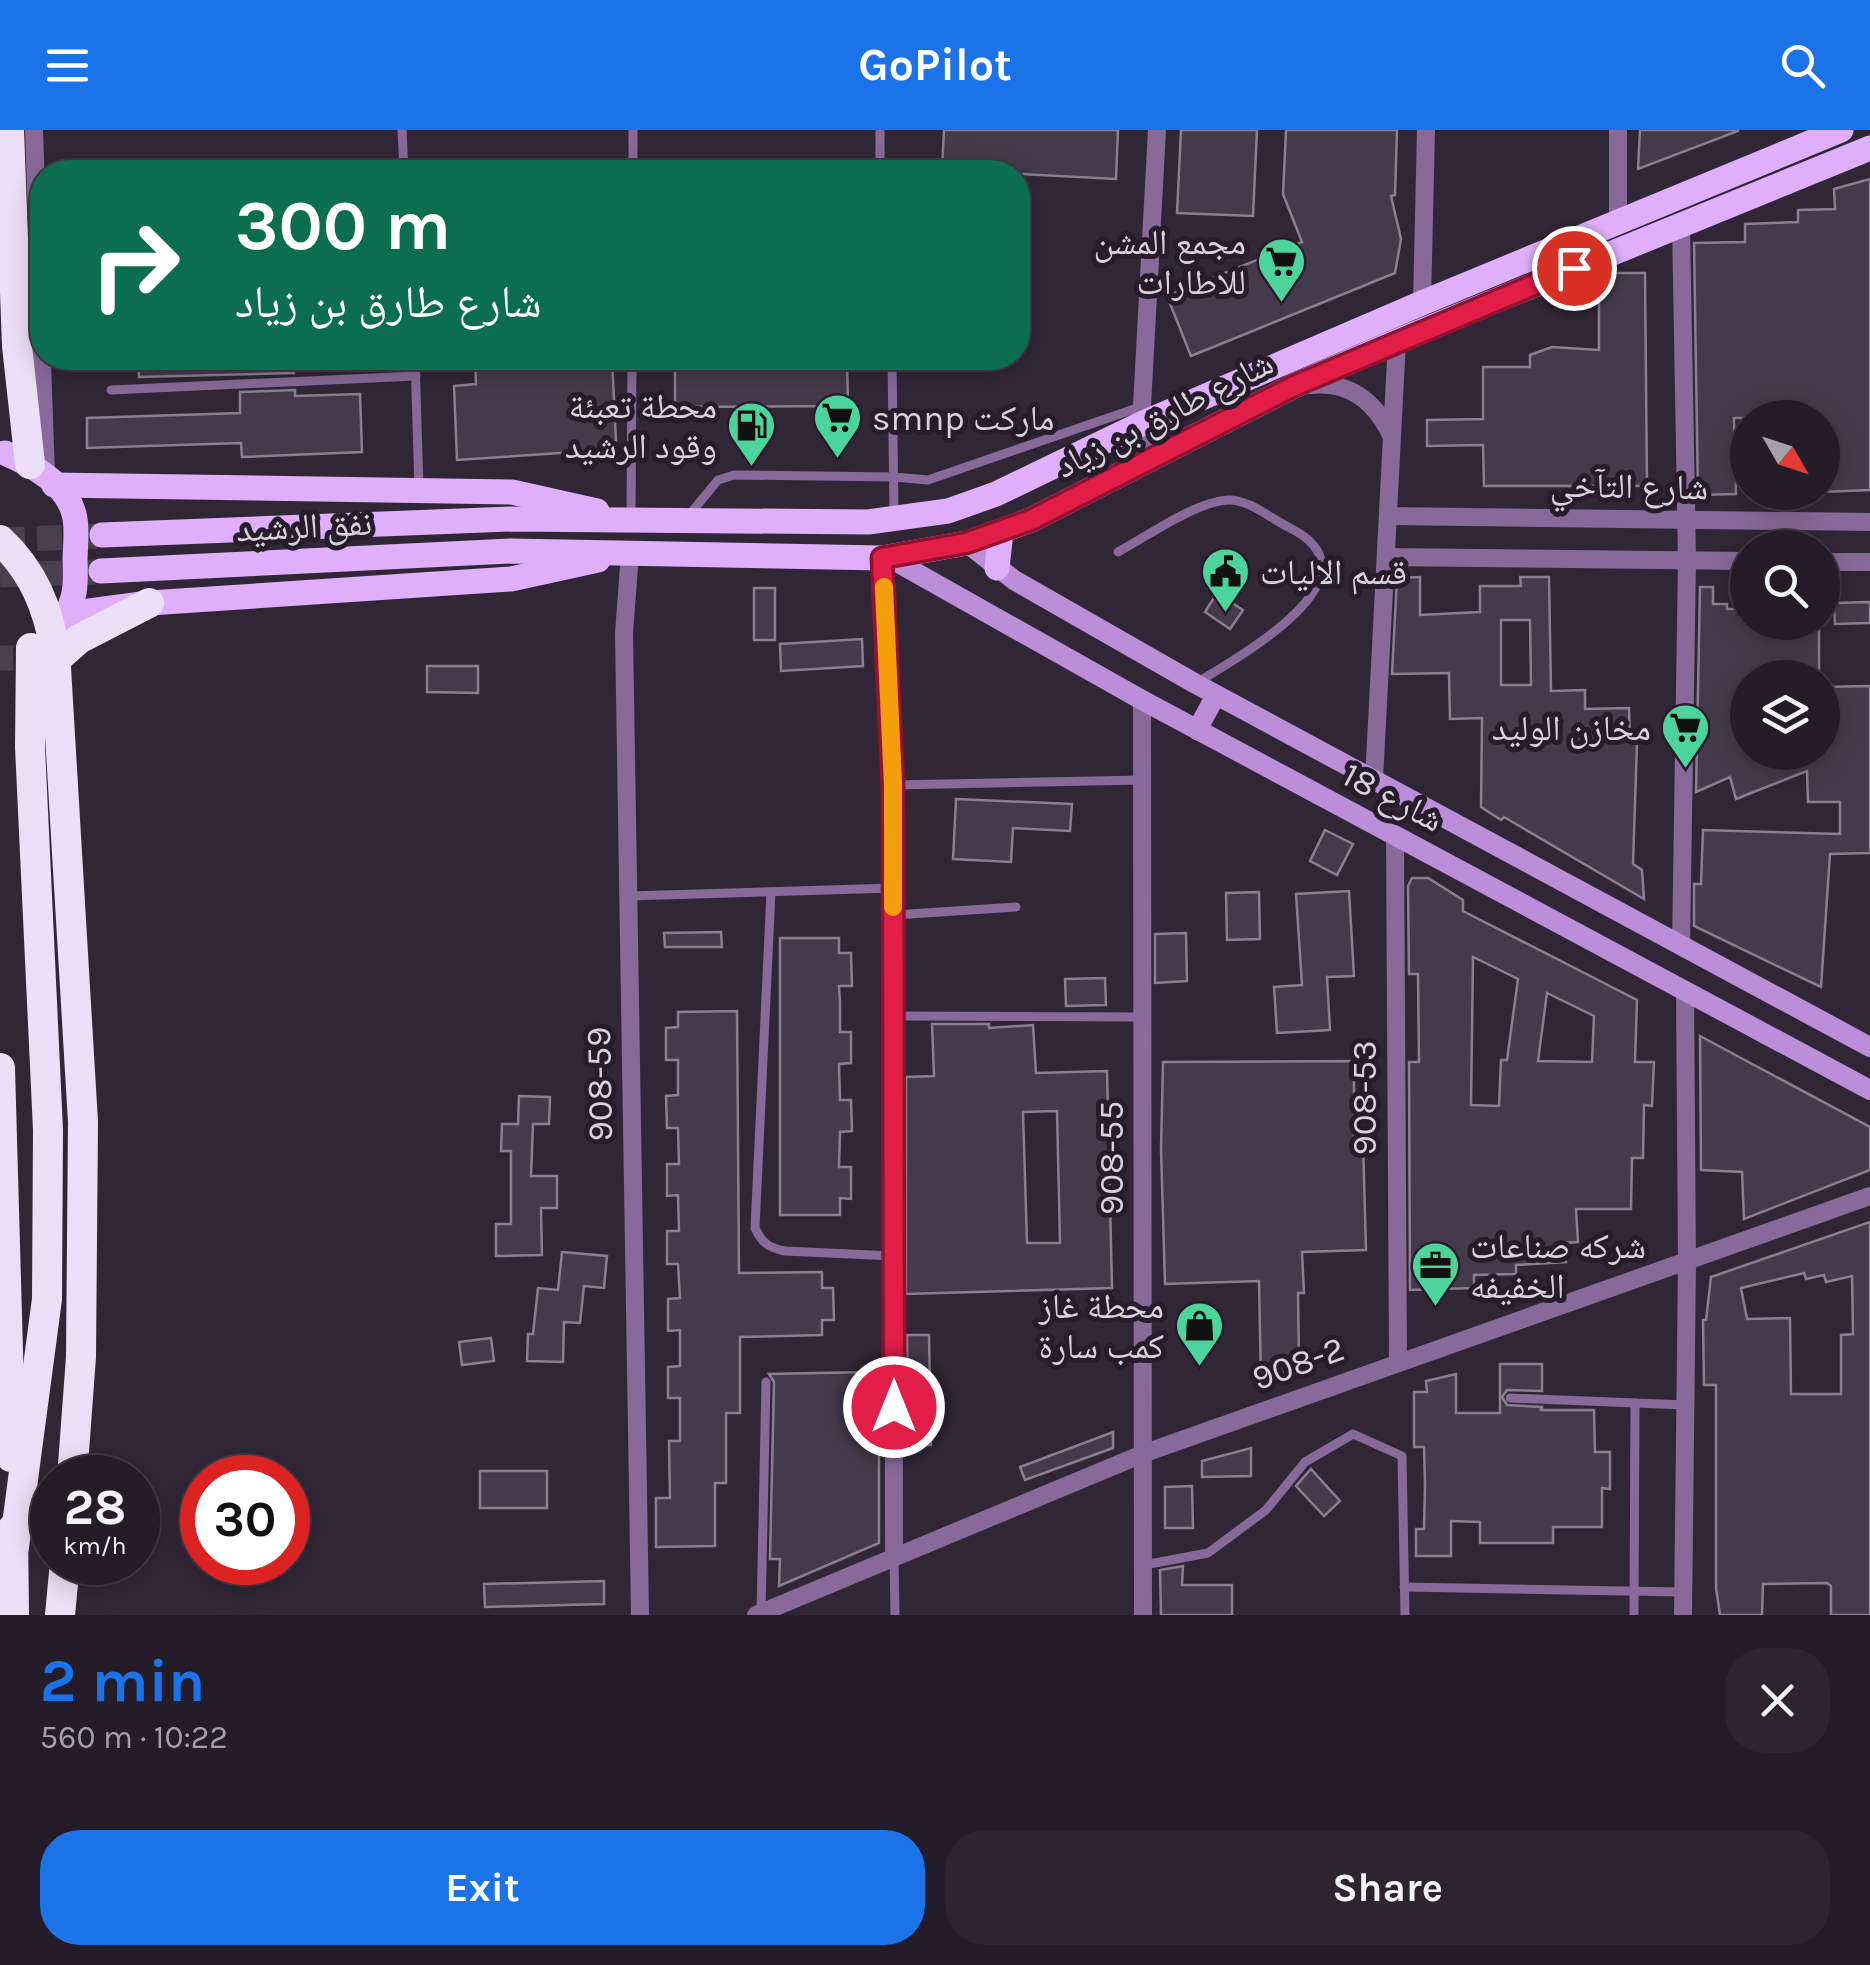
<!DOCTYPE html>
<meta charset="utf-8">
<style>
:root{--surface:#241c28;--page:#2c2530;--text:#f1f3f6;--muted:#a3a1a8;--line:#413a45;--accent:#1a73e8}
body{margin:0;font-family:Karla,"Noto Naskh Arabic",sans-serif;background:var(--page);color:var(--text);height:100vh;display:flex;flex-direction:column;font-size:38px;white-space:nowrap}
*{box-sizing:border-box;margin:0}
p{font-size:32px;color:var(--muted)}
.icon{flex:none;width:55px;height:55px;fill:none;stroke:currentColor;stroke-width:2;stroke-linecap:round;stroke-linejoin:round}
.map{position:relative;height:1485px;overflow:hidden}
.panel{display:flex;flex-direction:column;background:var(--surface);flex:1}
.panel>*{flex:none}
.top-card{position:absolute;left:30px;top:30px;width:1000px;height:210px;border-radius:40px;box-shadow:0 5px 25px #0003,0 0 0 2px var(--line);background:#0b6e4f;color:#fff;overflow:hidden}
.needle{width:65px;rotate:129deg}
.tools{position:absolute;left:1730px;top:270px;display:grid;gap:20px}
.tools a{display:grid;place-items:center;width:110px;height:110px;border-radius:50%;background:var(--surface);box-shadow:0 5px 25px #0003,0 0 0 2px var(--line);font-size:50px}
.speed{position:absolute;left:30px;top:1325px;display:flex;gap:20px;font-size:50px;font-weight:700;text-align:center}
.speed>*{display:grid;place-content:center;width:130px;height:130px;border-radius:50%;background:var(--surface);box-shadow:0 5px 25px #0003,0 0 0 2px var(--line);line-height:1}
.speed small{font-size:25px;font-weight:400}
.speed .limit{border:15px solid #d22;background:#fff;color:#111}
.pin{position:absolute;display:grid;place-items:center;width:85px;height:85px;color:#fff;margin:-42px;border:5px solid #fff;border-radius:50%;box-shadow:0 2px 10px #0007}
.me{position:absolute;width:110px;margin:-55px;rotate:0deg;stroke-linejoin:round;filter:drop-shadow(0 0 8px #0008)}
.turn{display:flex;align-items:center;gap:35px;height:210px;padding:0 40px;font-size:45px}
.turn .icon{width:130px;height:130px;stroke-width:2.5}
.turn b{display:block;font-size:70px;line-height:85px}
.round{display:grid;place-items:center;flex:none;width:105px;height:105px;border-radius:40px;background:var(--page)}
.headline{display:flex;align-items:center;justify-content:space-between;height:170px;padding:0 40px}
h1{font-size:60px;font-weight:700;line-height:75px;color:var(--accent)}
.cta{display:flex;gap:20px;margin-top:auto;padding:20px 40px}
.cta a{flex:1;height:115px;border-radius:40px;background:var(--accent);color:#fff;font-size:40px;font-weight:700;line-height:115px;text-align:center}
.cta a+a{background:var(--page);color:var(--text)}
header{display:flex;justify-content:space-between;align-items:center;height:130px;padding:0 40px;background:var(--accent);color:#fff;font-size:45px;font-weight:700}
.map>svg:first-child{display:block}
</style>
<header><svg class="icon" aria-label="menu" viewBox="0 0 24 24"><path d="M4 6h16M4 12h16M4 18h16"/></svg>GoPilot<svg class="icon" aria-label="search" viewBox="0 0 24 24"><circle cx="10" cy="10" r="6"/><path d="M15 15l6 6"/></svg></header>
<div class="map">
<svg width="1870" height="1485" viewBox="0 0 1870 1485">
<rect width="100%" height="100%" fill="#302636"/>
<g fill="#443a4b" stroke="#8a7f92" stroke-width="2.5" fill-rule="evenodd">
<path d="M944,0h174l-2,49 -174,-9z"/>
<path d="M1181,0h76l-4,86 -76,-3z"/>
<path d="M1286,0h111l-2,65 -4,1 10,43 -6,34 -204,83 -24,-60 135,-54 -19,-48z"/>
<path d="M1640,0h98v1l-100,38z"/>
<path d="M1870,49v311l-48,2v-74h-88l2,76 -38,1 -4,-252 51,-1v-18l53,-2v-12l37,-1 -1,-20z"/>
<path d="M1607,143h38l2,213h-163l-1,-41 -56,1v-26l56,-1v-52h47v-12l22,-8 47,3v-74z"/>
<path d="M138,228h156v15l-155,4z"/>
<path d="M475,228h137l4,83 -26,10 -133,9 -3,-74 22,-2z"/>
<path d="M675,228h172l1,48 -173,1z"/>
<path d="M295,260v6l65,-2 2,58 -120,5 -1,-14 -154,5v-30l153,-5v-21z"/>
<path d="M1420,447v38l60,-3v-26h41l-1,-9h29l2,114 34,-1v19l44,-1 1,35h7l-4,121 9,6 2,29 -140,-82 -3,3 -20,-13 1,-89 -32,1 -1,-46 -57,1 5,-96zM1501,490h29l1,65h-30z"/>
<path d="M1700,457h13v17h14v5h21v16l71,-3v56h-71v74h78l-1,-65 45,-1v167l-40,1 -9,133 -127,-61v-42h7l2,-54 137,4v-32h-32l-1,-31 -71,28 -6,-22 -34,15z"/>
<rect x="754" y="458" width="21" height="52"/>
<path d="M1217,463l26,17 -13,19 -25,-17z"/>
<path d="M1870,472v21l-35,1 -1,-21z"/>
<path d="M862,509l1,27 -82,5 -1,-27z"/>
<path d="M427,536h51v27l-51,-1z"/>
<path d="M956,669l116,5 -2,27 -57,-3 -2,34 -58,-3z"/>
<path d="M1325,700l28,14 -16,31 -27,-14z"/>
<path d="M1412,748h16l35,22v11l174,89 -2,62h19l-2,44 -8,-1 -1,53h-11l-1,51h-55l2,33 -13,1 1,19 -50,3v9l-42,1v13l-64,2 -1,-228h10l-1,-88h-9l-1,-88zM1473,827l45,22 -11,81h-6l-2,46 -28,-1zM1547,863l47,23 -2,46 -54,-1z"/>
<path d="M1349,761l5,85 -27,1 3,53 -53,3 -3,-46 28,-2 -6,-91z"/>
<path d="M1259,762l1,47 -33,1 -1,-47z"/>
<path d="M721,802l1,15h-57l-1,-14z"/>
<path d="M1186,803l1,48 -32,2v-49z"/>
<path d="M780,808h59v15h12l1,33h-13l1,16v30h11v31l-12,1 1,36h11l1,31 -12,1 -1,35h12v32l-11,-1v17h-60z"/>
<path d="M1105,848l1,27 -40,1 -1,-27z"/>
<path d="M737,881l2,262 83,-1v16h11l1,32h-12v15l-82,2v76h-14v70h-11v63l-59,1v-49h14l-1,-57h11v-43h-12v-31l12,-1v-36l-12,1v-32l12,-1 -2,-34h-11v-33h12l-1,-36 -11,1v-32h12l-1,-36h-11l-1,-32 12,-1v-35h-12v-32l12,-1v-15z"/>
<path d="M932,894h57v4l44,-3 3,48 71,-2 5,217 -206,6v-217l28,-1zM1057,981l3,132h-33l-4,-131z"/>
<path d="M1700,906l170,91v43l-126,49 -2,-47 -41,-2z"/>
<path d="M1354,931v79h9l3,110 -64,2 2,41h-6l1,74 -38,16 -2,-102 -94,3 -4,-135 2,-87z"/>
<path d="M519,966l31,1 -1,27h-16l-2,52h26v32h-16l1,47 -46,1v-32h15v-73h-10l1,-27h16z"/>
<path d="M1870,1092v393h-39v-29l-4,-3 -64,1 -1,31h-42l-4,-27v-203h-12l-1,-65h3l5,-43zM1804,1143l2,6 18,-4 2,7 26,-6 1,58 -12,1v59h-50l-1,-76 -43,1 -6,-31z"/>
<path d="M562,1122l45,4 -3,32 -20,-2 -4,37 -16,-1 -1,40 -36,-1 1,-27h5l5,-46 20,2z"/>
<path d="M907,1205h22l2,110 -22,1z"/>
<path d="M491,1208l3,23 -32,4 -3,-23z"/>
<path d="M1500,1234h42v27l-35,-1 -5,7 5,8 35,2 -1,3h53l1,42h15v37l-8,-1v39h-49v16h-73v-21l-29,-1v35h-35v-27h8l1,-44 -1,-38h-10v-55h13l-1,-11 30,-7v39h44z"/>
<path d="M869,1242v70h10v101l-100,43 1,-27h-10l4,-177 -5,-8z"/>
<path d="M1113,1302v16l-88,32 -5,-13z"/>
<path d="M1251,1318v28l-49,1v-16z"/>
<path d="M1311,1339l29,32 -16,15 -28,-30z"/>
<rect x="480" y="1341" width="67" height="37"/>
<path d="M1192,1356l1,42h-28v-41z"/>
<path d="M1183,1436l-1,19h50v30h-71l-1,-45z"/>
<path d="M604,1451v23l-119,3 -1,-23z"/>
</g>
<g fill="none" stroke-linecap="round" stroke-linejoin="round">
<g stroke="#49404f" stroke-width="25" stroke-dasharray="25 12" stroke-linecap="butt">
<path d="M0,410l97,-4"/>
<path d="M0,445l95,-3"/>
<path d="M0,528h13"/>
</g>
<g stroke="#876a99" stroke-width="9">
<path d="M402,0l2,42"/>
<path d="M880,0v35"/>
<path d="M633,42v-42"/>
<path d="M415,228l4,131"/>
<path d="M892,228l2,157"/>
<path d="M111,260l305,-14"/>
<path d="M690,384l28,-34 16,-5 160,2 34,3 212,-73"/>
<path d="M631,390l1,-162"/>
<path d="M1118,422c30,-16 77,-50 110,-52 21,-1 43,19 62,28 95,48 -50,128 -92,154"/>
<path d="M893,655l249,-5"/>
<path d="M771,762l-16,336c7,15 14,20 30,23l108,5"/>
<path d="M628,766l265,-8"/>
<path d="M894,785l122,-8"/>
<path d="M893,886l250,1"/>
<path d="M1510,1268l175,7"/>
<path d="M894,1427l1,58"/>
<path d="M1144,1435l64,-12 58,-43 39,-48 48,-28 49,22 3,159"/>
<path d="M1404,1457l279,5"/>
<path d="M761,1483l5,-231"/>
<path d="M1634,1485l1,-212"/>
</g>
<g stroke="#876a99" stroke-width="18">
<path d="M34,0l12,346"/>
<path d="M1618,0v92"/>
<path d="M1422,173l4,-173"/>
<path d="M1310,255c39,-4 64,15 81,50"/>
<path d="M1153,328l-12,-34 16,-294"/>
<path d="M1388,386l482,6"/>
<path d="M630,423l-6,80 16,982"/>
<path d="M1386,427l362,4"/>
<path d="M882,428l11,227 1,772"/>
<path d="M1822,432h48"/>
<path d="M1142,570l1,915"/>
<path d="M1374,650l23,-439"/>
<path d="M1395,705l3,526"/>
<path d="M1681,816l6,-386 -6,-335"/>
<path d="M756,1485l389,-162 725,-257"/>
<path d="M1683,1485l4,-353 -2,-272"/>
</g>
<g stroke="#bc8dd8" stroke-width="20">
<path d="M967,413l47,37 182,104 674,363"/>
<path d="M888,427l254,143 728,390"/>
<path d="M1197,600l19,-35"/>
</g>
<g stroke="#dfaffc" stroke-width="25">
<path d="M5,323c27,12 61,30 69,61 4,14 1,33 1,47 1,24 1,39 -13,60"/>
<path d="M54,355l458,7 85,19"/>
<path d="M102,405l409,-16 357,3 80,-11 48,-17 145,-70 281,-121 419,-173"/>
<path d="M997,438l4,-36"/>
<path d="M101,441l410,-20 371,7 85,-15 64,-23 263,-134 103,-45 473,-193"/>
<path d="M67,484l82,-11 362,-24 87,-19"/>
</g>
<g stroke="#ecdef5" stroke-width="30">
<path d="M9,0l8,216 13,118"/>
<path d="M0,410c33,31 48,67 55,111l28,471 -2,235 -9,121"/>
<path d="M46,538l33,-29 70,-36"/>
<path d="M0,938l11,389"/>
<path d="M13,1398l1,87"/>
<path d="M14,1417l33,-248 1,-169 -18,-383 1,-99"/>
<path d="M60,1485l5,-53"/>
</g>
</g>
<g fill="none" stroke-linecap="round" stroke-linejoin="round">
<defs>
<path id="route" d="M894,1277l-1,-622 -11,-227 84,-15 65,-23 263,-134 280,-118"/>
</defs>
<use href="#route" stroke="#92132f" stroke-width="25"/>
<use href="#route" stroke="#e11d48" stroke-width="18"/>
<path stroke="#f59e0b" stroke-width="18" d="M884,457l9,198v122"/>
</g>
<defs>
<symbol id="supermarket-pin" viewBox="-11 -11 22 30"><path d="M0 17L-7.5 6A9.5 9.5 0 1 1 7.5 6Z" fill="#4bd49b" stroke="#261c2b"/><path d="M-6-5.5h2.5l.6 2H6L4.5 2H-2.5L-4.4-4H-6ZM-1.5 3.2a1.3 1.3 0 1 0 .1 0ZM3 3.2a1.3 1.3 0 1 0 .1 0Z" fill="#111"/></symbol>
<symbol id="fuel-pin" viewBox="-11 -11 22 30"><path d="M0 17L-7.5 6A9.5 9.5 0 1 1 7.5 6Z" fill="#4bd49b" stroke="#261c2b"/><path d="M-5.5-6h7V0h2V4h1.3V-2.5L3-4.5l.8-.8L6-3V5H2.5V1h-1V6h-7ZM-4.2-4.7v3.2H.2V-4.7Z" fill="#111"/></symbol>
<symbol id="civic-pin" viewBox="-11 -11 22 30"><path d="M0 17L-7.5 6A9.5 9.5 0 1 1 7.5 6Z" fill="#4bd49b" stroke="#261c2b"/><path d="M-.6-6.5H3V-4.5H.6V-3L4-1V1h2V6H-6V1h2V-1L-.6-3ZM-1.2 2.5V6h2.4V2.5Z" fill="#111"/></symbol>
<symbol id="office-pin" viewBox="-11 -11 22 30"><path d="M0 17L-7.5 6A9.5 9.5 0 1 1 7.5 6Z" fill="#4bd49b" stroke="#261c2b"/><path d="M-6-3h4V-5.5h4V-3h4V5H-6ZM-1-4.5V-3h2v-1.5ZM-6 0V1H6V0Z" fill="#111"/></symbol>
<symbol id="shop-pin" viewBox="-11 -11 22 30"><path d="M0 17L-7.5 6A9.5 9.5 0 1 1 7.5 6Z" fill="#4bd49b" stroke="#261c2b"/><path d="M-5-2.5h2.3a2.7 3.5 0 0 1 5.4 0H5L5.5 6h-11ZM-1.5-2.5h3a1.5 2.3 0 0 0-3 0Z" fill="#111"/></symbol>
</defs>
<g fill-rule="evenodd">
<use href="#supermarket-pin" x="1254" y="104" width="55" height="75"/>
<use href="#supermarket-pin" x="810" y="260" width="55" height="75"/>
<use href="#fuel-pin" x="724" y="268" width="55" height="75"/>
<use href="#civic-pin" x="1198" y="414" width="55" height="75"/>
<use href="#supermarket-pin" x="1658" y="570" width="55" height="75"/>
<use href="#office-pin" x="1408" y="1108" width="55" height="75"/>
<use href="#shop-pin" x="1172" y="1168" width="55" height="75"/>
</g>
<g text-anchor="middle" stroke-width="10" stroke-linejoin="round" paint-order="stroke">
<g font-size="35" fill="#d8d2dd" stroke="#261c2b" text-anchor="end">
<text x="1246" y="124">مجمع المشن<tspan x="1246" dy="40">للاطارات</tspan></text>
<text x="717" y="288">محطة تعبئة<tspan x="717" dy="40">وقود الرشيد</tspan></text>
<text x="872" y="300" text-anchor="start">smnp ماركت</text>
<text x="1260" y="454" text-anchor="start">قسم الاليات</text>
<text x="1651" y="610">مخازن الوليد</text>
<text x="1470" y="1128" text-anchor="start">شركه صناعات<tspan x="1470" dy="40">الخفيفه</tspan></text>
<text x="1164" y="1188">محطة غاز<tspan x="1164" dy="40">كمب سارة</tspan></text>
</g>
<g font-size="35" fill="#d8d2dd" stroke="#261c2b">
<text transform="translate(1164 284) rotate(-27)" y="12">شارع طارق بن زياد</text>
<text transform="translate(1629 356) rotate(1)" y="12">شارع التآخي</text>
<text transform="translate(304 396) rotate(-3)" y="12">نفق الرشيد</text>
<text transform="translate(1393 667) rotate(28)" y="12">شارع 18</text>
<text transform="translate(599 954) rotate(-91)" y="12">908-59</text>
<text transform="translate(1364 968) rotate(-90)" y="12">908-53</text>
<text transform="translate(1111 1028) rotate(-90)" y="12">908-55</text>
<text transform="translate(1298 1233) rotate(-20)" y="12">908-2</text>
</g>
</g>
</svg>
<div class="tools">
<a><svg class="needle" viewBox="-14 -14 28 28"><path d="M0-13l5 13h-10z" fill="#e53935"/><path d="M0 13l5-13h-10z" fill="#a3a1a8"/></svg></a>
<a><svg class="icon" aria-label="search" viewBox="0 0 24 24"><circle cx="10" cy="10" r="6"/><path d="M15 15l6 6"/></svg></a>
<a><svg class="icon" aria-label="layers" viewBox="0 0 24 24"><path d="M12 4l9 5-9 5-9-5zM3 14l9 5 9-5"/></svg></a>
</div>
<div class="speed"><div>28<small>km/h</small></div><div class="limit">30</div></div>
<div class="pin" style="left:1574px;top:138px;background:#d93025"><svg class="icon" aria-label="arrive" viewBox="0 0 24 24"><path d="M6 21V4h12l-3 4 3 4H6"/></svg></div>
<svg class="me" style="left:894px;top:1277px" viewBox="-20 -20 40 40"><circle r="17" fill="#e11d48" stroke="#fff" stroke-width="3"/><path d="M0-11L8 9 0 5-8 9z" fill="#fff"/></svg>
<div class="top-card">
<div class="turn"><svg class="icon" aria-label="right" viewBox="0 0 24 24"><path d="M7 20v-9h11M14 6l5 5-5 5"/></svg><div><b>300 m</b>شارع طارق بن زياد</div></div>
</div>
</div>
<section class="panel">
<div class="headline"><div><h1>2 min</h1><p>560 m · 10:22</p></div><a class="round"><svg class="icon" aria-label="close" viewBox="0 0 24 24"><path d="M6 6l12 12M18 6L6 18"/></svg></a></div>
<div class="cta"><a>Exit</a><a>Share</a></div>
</section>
